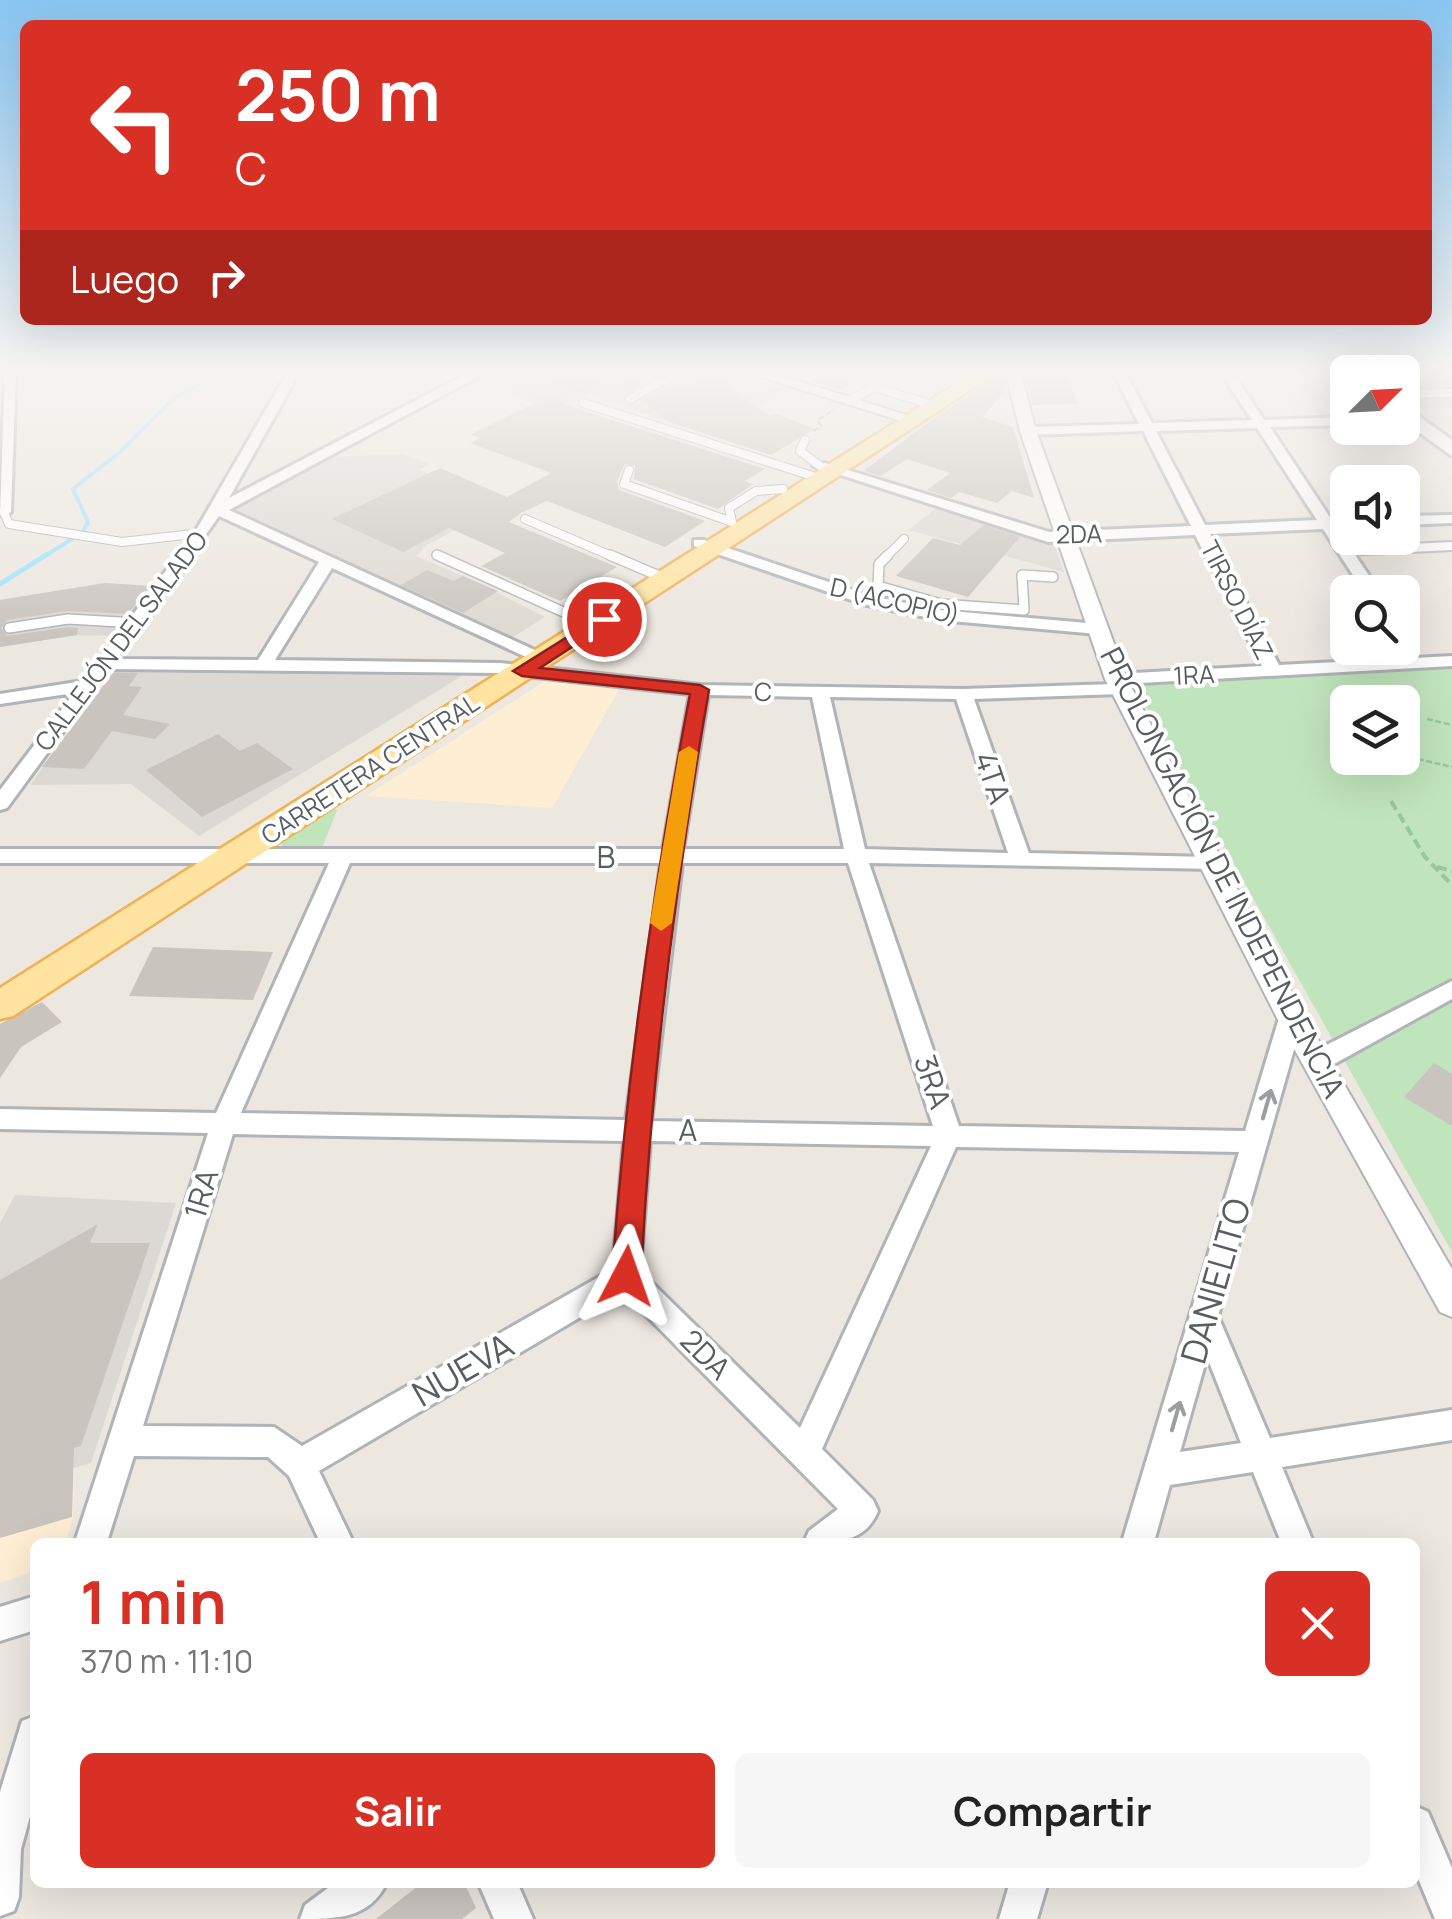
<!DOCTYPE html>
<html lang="es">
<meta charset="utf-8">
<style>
:root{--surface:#fff;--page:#f6f6f6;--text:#222;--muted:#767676;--accent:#d93025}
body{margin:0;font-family:Manrope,sans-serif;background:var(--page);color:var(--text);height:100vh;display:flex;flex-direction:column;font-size:38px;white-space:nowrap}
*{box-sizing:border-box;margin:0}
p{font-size:32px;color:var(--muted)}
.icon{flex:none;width:55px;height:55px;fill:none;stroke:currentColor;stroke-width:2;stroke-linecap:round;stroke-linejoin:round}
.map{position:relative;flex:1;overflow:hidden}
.side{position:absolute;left:30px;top:1538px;width:1390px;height:350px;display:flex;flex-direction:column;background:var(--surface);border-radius:15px;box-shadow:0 10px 40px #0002}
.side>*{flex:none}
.hud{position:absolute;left:20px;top:20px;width:1412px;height:305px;border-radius:15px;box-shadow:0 10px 40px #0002;background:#d93025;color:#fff;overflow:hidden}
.needle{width:65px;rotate:66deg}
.buttons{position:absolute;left:1330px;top:355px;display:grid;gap:20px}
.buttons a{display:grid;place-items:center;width:90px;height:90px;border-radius:15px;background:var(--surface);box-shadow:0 10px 40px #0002;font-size:50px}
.pin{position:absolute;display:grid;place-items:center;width:85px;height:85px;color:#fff;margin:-42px;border:5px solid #fff;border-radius:50%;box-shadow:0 2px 10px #0007}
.me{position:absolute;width:110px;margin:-55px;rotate:4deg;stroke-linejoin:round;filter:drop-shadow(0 0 8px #0008)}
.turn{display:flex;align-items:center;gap:35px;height:210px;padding:0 50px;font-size:45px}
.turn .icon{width:130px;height:130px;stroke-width:2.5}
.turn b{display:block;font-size:70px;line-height:85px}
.then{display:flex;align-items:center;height:95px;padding:0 50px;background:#0003;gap:20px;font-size:38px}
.round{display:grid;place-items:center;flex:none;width:105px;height:105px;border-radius:15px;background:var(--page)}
.overview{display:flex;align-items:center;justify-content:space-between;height:170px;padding:0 50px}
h1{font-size:60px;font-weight:700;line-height:75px;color:var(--accent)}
.cta{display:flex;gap:20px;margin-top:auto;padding:20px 50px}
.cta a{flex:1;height:115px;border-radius:15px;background:var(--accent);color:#fff;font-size:40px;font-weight:700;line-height:115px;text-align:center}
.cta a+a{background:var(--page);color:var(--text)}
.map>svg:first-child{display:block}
</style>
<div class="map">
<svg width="1452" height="1919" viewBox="0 0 1452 1919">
<rect width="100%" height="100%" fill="#ece7df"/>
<g fill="#feeed3">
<path d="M548,679l72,9 -68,120 -186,-12z"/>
<path d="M74,1468l-1,49 -7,25h-31v29l-35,12v-94z"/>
</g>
<g fill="#dcd9d4">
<path d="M504,370h177l-81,29 -16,-5 -31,16 -76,-28z"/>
<path d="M1365,370h87v37l-34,2 -15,-11 -1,-26z"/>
<path d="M403,454l26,10 -10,6 52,20 12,25 -56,30 -11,11 -40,23 -143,-70 100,-52z"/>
<path d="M937,508l117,36 10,28 -156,-42z"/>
<path d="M105,583l48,3 -40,50 -36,-1 -77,12v-47z"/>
<path d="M114,672l348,4 -263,160 -68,-52 -101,1z"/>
<path d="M15,1195l161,8 -85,260 -91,26v-266z"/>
</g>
<g fill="#ded9d0">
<path d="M681,370h42l65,20 -82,43 -106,-34z"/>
<path d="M416,556l60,26 69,35 -35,22 -134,-60z"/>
</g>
<g fill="#c0e4bb" fill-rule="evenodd">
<path d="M1452,669v583l-319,-568zM1348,702h54v56h-54z"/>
<path d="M332,807l5,3 -15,38 -39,1 -2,-8z"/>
</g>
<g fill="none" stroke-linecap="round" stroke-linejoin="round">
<g stroke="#9ce1ff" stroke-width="4">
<path d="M84,530l4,-8 -15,-33 47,-37 54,-54 53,-28"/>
<path d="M42,558l30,-19"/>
</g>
<path stroke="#9ce1ff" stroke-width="5" d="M0,584l46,-29"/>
</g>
<g fill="#c9c4be">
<path d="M522,370h145l2,1 -40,20 -14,-12 -31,15 -63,-20z"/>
<path d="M831,370h42l-33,20 -29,-9z"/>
<path d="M1024,370h41l13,34 -45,1z"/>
<path d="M1002,374l4,16 -24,27 31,10 21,71 -22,-7 -15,12 -38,-11 -8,6 -24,-8 23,-17 -43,-14 -26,17 -17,-5 70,-53z"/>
<path d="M716,378l54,38 5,-3 39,16 -43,26 -102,-33 -27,-21 41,-19 4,3z"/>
<path d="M549,396l32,14 184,59 -20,12 8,3 -35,25 -84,-30 1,-13 -10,-2 -8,17 2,9 86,31 -40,26 -118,-46 -26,12 -12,9 108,45 -57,34 -79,-35 24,-13 -56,-25 -46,24 -71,-33 108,-51 67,29 44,-24 -81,-30 10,-5 -10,-3z"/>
<path d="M984,525l36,12 -52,60 -72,-21 37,-38 27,7z"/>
<path d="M427,570l27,11 9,-5 35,15 -35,22 -62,-28z"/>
<path d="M105,583l45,3 -22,28 -60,-3 -61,9 -6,8 6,8 61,-9 10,1 -1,7 -77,12v-47z"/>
<path d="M113,673h25l-9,13 13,1 -19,28 47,9 -15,15 -43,-8 -28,38 -42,-2z"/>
<path d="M218,734l22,17 17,-8 36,26 -91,48 -56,-47z"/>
<path d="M153,947l120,5 -20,48 -124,-4z"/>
<path d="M42,1002l20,20 -41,25 -21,31v-54z"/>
<path d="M1434,1063l18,11v52l-48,-29z"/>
<path d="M98,1224l-8,19h60l-69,203 -7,2 -2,69 -72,21v-258z"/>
<path d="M423,1882h41l12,26 -14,11h-86z"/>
</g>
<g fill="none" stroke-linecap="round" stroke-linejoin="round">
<defs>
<g id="service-far1">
<path d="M1402,394l50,-1"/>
<path d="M630,399l30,-17 35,-12"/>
<path d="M849,401l25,-14 62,19"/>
<path d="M583,403l239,76"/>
<path d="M805,440l-5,11 20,15"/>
<path d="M629,470l-5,14 108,38 -3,-14 27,-17 27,-2"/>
<path d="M4,512l5,12 113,18 80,-9"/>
<path d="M525,519l91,39"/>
<path d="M437,555l6,3"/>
<path d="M885,558l19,-19"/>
</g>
<g id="service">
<path d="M437,555l142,64"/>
<path d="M610,555l56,24"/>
<path d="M888,555l-9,9 -1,22 63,18 83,6 -2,-35 31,2"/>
<path d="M9,628l59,-9 69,4"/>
</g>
<path id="pedestrian" d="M1452,542v8l-107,5 -6,-4 6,-4z"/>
<g id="minor">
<path d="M5,370l11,2 -5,140 -7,4 -4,-1z"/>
<path d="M289,370h12l-72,128 245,-128h16l-261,140 323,148 -9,5 -6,-1 -205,-94 -57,92 225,3 200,22 263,4 151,-5 -7,-5 9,-5 146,-8 -67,-131 -147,7 -235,-76 12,-3 224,69 142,-6 -48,-95 -115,4 -7,-4 7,-4 111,-3 -27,-54h12l28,53 100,-3 -33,-50h12l33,50 84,-3v8l-78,2 61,92h17v9h-11l43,64h-16l-41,-63 -113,5 69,131 173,-9v10l-330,18 8,5 -9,5 -147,5 55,154 183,4 7,2 3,5 -3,5 -350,-6 90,263 286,5 34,-113 4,-6h16l4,6 -85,298 52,122 182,-28v30l-170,27 31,75h-32l-28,-70 -83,13 -16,57h-32l117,-390 -283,-5 -134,302 51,51 5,11c-13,33 -44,31 -74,31l5,-11 29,-22 -215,-217 -304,179 34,71h-33l-31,-66 -21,-19 -134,-1 -27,86h-32l133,-409 -208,-4v-20l216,4 113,-250h-329v-14h663l27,-155 -190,-21 -391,-4 -102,139 -7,2v-20l74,-97 -74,11v-10l83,-13 112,-149zM1257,428l60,92 -112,5 -49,-94zM219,516l100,46 -61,98 -141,-1zM708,695l104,2 32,152h-161zM830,697l126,2 52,154 -143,-4zM350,863h311l-35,257 -385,-7zM682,863h166l85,263 -282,-5zM233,1134l391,7 -11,128 -311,177 -28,-19 -131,-1zM650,1141l281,5 -131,282 -160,-157zM1207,1357l34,86 -61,9z"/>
<path d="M1452,515v8l-50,2v-9z"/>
<path d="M694,540h10l163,55 73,15 158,14 8,5 -8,5 -158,-14 -77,-16 -169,-58z"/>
<path d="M1452,981v18l-127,70h-18l-3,-7 3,-7z"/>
<path d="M35,1596v34l-35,11v-34z"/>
<path d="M35,1716v82l-14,51 -2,48 -5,14 -14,5v-124l22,-71z"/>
<path d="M1415,1806l13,6 24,56v51h-17l-20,-48z"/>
<path d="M336,1882h51c-17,37 -51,37 -87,37l5,-14z"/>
<path d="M478,1882h39l16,37h-39z"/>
<path d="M1010,1882h38l-11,37h-38z"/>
</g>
<g id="tertiary">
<path d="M739,370h24l159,50 -14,3z"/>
<path d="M1005,370h15l16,61 91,248 176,335 149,255v48l-12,-5 -163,-294 -172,-339 -85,-248z"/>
</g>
<g id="secondary">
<path d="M1331,370h21l3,2h-7v9z"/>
<path d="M1402,404l50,36v16l-50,-36z"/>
</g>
<path id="primary" d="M978,370h23l-988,646 -13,3v-31z"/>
</defs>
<use href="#service-far1" stroke="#b0b4b8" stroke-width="10"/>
<use href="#service" stroke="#b0b4b8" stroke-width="12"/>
<use href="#pedestrian" stroke="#b0b4b8" stroke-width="4"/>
<use href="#minor" stroke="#b0b4b8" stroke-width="6"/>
<use href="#tertiary" stroke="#b0b4b8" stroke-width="4"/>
<use href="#secondary" stroke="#b1b6bb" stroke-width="6"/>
<use href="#primary" stroke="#f1b053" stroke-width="5"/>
<g stroke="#96c79d" stroke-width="2.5" stroke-dasharray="6 2.5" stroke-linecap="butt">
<path d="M813,431l8,-5 -3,-6 16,-10"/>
<path d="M1427,719l25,6"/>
<path d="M1418,759l34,8"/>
</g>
<g stroke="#96c79d" stroke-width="4" stroke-dasharray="10 5" stroke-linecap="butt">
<path d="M1391,801l34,56 27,28"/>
<path d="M1437,867l15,4"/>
</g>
<use href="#service-far1" stroke="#fff" stroke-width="8"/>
<use href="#service" stroke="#fff" stroke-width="9"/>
<use href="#pedestrian" fill="#fff" fill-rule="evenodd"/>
<use href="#minor" fill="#fff" fill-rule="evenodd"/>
<use href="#tertiary" fill="#fff" fill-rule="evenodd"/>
<use href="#secondary" fill="#fff" fill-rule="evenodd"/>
<use href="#primary" fill="#ffe4a1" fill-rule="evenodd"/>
</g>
<defs><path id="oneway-shaft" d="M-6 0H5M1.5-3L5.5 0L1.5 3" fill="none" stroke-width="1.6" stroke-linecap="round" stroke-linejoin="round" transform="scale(2.5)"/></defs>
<g stroke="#9b9ea0">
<use href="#oneway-shaft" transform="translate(1267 1104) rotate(-74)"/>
<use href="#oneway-shaft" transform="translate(1176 1416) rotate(-74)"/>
</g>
<linearGradient id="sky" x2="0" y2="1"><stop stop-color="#89c6f1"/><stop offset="0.58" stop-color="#f6f4f1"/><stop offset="1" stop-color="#f6f4f1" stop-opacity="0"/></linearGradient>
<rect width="1452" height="639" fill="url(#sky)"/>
<path fill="#d93025" stroke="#8d1f18" stroke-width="2.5" d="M604,614l9,5 -3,3 -70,46 160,17 9,5c-34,195 -58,389 -68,586l-5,9 -10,4 -9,-4 -5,-9c14,-196 41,-389 78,-582l-168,-18 -9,-5z"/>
<path fill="#f59e0b" d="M689,746l9,6 -26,171 -11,8 -11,-8 29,-171z"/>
<g text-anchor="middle" stroke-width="8" stroke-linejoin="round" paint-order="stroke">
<g font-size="25" fill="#585d61" stroke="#fff">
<text transform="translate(1079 534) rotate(-1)" y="9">2DA</text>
<text transform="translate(1237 600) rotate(63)" y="9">TIRSO DÍAZ</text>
<text transform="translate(895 601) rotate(13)" y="9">D (ACOPIO)</text>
<text transform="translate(121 641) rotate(-53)" y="9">CALLEJÓN DEL SALADO</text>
<text transform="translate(1194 675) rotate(-3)" y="9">1RA</text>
<text transform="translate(763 692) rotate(1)" y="9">C</text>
<text transform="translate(370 769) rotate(-33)" y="9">CARRETERA CENTRAL</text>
</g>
<g font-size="30" fill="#585d61" stroke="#fff">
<text transform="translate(992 778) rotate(71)" y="10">4TA</text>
<text x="606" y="868">B</text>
<text transform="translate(1222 873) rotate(63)" y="10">PROLONGACIÓN DE INDEPENDENCIA</text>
<text transform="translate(932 1082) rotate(71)" y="10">3RA</text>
<text transform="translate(688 1131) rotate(1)" y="10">A</text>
<text transform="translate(202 1194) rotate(-73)" y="10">1RA</text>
<text transform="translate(705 1355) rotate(45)" y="10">2DA</text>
</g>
<g font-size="35" fill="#585d61" stroke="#fff">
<text transform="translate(1216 1281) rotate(-74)" y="12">DANIELITO</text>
<text transform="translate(463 1370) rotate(-30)" y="12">NUEVA</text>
</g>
</g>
</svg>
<div class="buttons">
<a><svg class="needle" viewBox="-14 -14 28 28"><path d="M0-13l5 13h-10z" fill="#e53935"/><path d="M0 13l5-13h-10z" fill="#767676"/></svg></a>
<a><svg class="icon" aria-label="sound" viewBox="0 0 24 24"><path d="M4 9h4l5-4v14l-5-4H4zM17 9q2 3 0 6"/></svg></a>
<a><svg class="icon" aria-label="search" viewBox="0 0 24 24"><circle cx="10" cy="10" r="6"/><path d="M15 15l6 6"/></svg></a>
<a><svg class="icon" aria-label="layers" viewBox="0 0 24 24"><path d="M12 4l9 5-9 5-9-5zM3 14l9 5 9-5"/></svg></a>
</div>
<div class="pin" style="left:604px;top:619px;background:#d93025"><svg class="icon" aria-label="arrive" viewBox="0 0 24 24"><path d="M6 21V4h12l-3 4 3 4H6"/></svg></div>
<svg class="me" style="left:626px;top:1276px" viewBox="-20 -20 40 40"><path d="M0-17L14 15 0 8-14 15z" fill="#d93025" stroke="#fff" stroke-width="4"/></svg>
<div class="hud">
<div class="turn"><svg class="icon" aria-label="left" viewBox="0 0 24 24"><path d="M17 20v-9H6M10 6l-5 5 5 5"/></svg><div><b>250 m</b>C</div></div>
<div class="then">Luego<svg class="icon" aria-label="right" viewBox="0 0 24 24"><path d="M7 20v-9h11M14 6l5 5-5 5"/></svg></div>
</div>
<section class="side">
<div class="overview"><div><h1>1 min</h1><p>370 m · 11:10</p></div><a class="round" style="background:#d93025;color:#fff"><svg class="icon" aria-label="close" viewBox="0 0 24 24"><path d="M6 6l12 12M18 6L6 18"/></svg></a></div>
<div class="cta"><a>Salir</a><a>Compartir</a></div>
</section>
</div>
